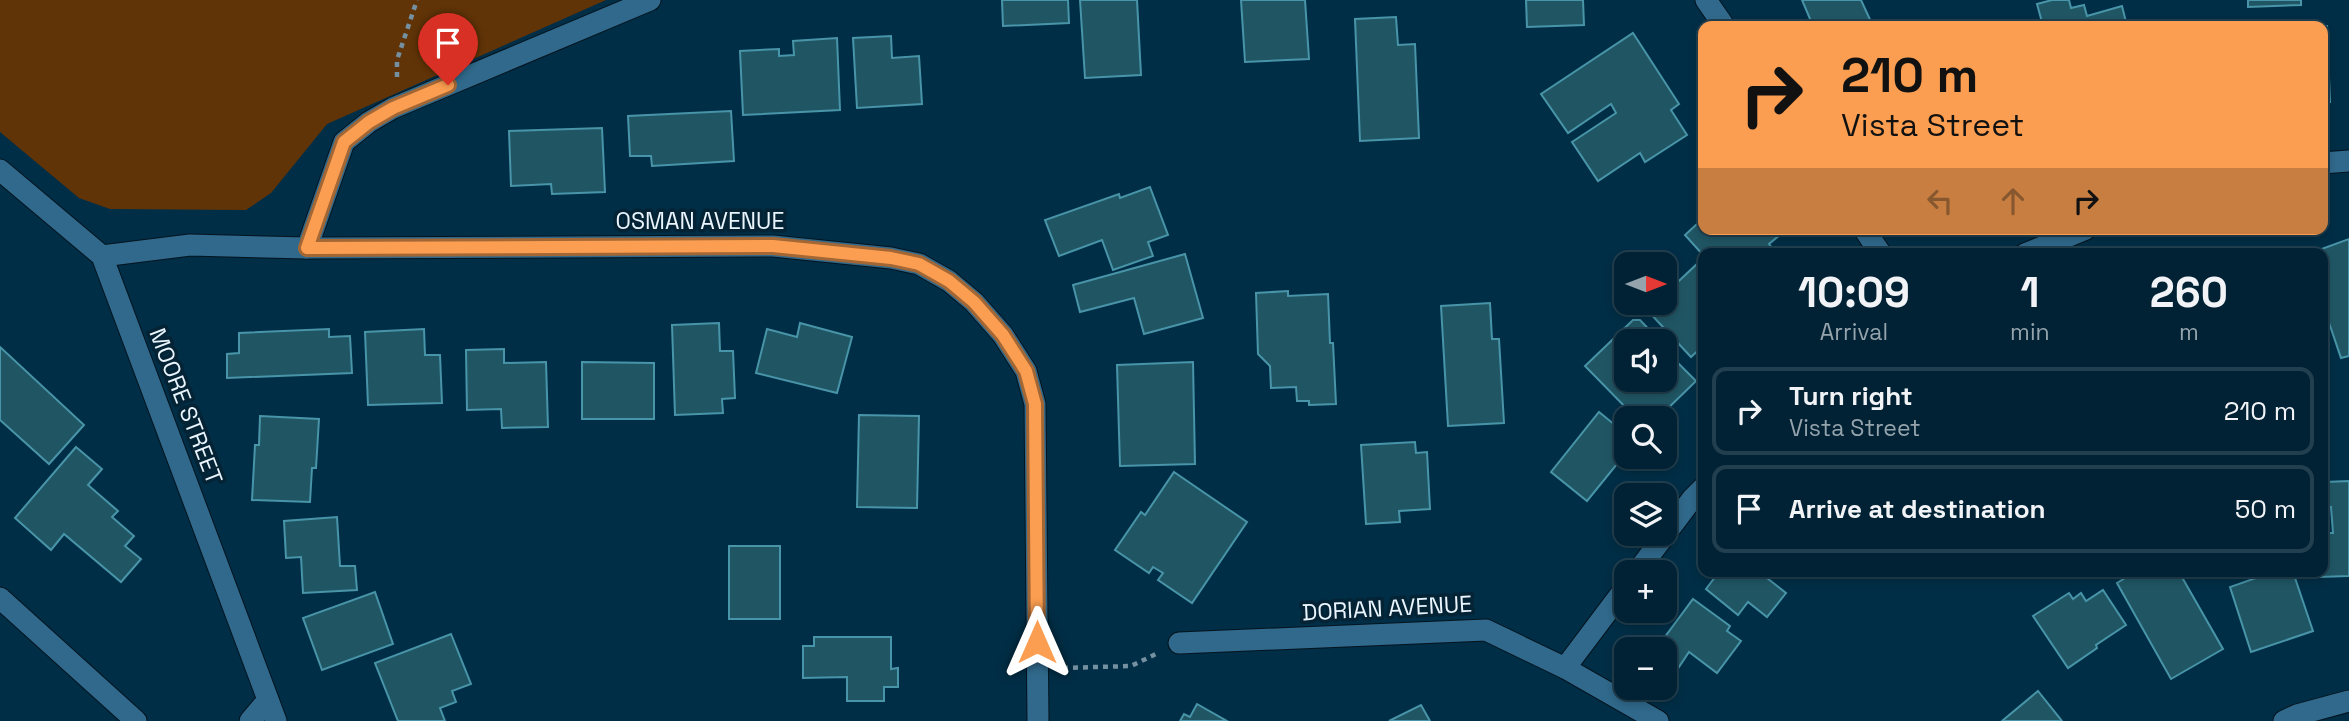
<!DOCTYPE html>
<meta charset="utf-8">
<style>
:root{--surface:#002234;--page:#0e2f40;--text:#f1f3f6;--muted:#95a4ac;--line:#223f4f}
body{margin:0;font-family:"Space Grotesk",sans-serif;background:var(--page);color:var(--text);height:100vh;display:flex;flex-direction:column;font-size:26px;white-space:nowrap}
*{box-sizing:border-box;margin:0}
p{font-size:23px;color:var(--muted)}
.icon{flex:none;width:38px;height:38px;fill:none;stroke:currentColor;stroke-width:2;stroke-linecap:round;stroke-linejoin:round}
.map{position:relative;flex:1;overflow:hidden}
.sheet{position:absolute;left:1698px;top:248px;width:630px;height:329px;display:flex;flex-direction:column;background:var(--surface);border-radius:14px;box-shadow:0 4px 10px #0003,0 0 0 2px var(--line)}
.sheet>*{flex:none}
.hud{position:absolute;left:1698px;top:21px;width:630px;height:214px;border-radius:14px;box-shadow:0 4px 10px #0003,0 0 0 2px var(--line);background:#fb9e51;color:#111;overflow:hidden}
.needle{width:46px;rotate:90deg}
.buttons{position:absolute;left:1614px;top:252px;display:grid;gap:14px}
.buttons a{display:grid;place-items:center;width:63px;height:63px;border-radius:14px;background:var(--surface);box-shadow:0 4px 10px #0003,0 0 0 2px var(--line);font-size:35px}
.pin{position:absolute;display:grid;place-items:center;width:60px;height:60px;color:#fff;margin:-72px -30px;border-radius:50% 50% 50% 0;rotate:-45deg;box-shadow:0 0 7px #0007}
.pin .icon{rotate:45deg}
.me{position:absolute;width:77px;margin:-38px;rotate:0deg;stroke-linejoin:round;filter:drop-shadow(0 0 5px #0008)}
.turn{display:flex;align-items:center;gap:24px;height:147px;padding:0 28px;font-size:32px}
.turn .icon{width:91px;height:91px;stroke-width:2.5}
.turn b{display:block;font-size:49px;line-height:60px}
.lanes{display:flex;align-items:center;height:66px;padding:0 28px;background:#0003;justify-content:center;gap:35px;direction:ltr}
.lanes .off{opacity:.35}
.eta{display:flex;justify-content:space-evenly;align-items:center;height:119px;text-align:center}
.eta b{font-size:42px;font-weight:600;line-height:49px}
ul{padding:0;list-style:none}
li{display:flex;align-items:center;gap:21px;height:88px;margin:0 14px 10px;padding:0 14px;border:4px solid var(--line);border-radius:14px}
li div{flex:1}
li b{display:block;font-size:26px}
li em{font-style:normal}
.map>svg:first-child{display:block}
</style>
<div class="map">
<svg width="2349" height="721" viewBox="0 0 2349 721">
<rect width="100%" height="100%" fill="#002e46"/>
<path fill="#613407" d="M0,0h606l-279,124 -56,69 -25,17 -136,-1 -31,-11 -79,-66z"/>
<g fill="#205664" stroke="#4894a8" stroke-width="2">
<path d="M1002,0h66l1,23 -66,3z"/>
<path d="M1080,0h57l4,75 -56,3z"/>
<path d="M1241,0h64l4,59 -64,3z"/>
<path d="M1526,0h57l1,25 -57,2z"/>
<path d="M1802,0h59l12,26h-60z"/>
<path d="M2052,0h17l2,8 13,-3 3,11 35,-10 5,20h-84l-6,-22z"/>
<path d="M2248,0h53v5l-53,2z"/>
<path d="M1396,17l2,28 17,-1 4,94 -59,3 -5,-122z"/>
<path d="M2300,23v3h-31v-2z"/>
<path d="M2321,26h6l3,76h-8z"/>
<path d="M1633,33l46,71 -8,6 16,25 -42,27 -5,-9 -42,28 -26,-39 44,-29 -5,-9 -43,29 -27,-39z"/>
<path d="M891,36l1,22 27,-2 3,48 -65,4 -4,-70z"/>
<path d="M837,38l3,72 -97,5 -3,-64 39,-2v7l15,-1 -1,-14z"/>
<path d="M731,111l3,50 -82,5 -1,-10h-21l-2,-40z"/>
<path d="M602,128l3,64 -53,2 -1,-10 -40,2 -2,-55z"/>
<path d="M1150,187l18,48 -20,7 5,14 -40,14 -11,-30 -43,16 -14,-36 74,-26 1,4z"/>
<path d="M1703,203v26h74l4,5 -12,10 8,10 -74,1 -18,-20 12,-11z"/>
<path d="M2349,239v117l-8,2 -19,-56v-48h-14z"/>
<path d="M1185,254l18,64 -59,16 -10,-36 -54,14 -7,-27z"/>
<path d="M1698,263l5,5v78l-12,11 -43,-46 9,-8h7v-8z"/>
<path d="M1288,291v5l40,-2 2,49h3l3,61 -27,1v-4h-12l-1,-14 -25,1 -1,-22 -12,-12 -2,-61z"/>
<path d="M1490,303l2,36h7l5,84 -56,3 -7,-120z"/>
<path d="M1633,320h7l16,17 -2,4h-28v39h38v-25l9,9 3,-3 20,20 -38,37h-22l-51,-52z"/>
<path d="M719,323l1,28h13l2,47 -13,1 1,14 -48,2 -3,-90z"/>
<path d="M800,323l52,14 -15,56 -81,-20 11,-44 30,8z"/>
<path d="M329,329v8l21,-1 2,37 -125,5v-24l12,-1v-20z"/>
<path d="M424,329l1,26h15l2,48 -74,2 -3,-73z"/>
<path d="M0,347l84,78 -35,39 -49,-44z"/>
<path d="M504,349v14l42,-1 2,65 -46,1 -1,-19 -34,1 -1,-60z"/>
<path d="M582,362l72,1v56h-72z"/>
<path d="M1193,362l2,102 -75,2 -3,-101z"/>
<path d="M1599,412l27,22v19l-39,48 -36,-29z"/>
<path d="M859,415l60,1 -2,92 -60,-1z"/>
<path d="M260,416l59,3 -3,49h-4l-2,34 -58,-2 3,-55h4z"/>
<path d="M1415,442l1,11 11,-1 3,57 -31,2 1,11 -34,2 -5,-79z"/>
<path d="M76,447l26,22 -14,16 30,26 -6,6 22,19 -9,10 16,13 -20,23 -57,-48 -13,16 -36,-32z"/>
<path d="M1174,472l73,50 -55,81 -34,-23 5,-7 -10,-6 -4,6 -34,-23 26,-38 4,3z"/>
<path d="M2349,481v95l-30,1v-5h3v-39h11l-2,-26h-5l-1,-25z"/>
<path d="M337,517l3,49h15l2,24 -54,3 -2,-36 -15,1 -2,-37z"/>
<rect x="729" y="546" width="51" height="73"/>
<path d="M1719,572h52l-4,6 19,15 -19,24 -19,-15 -10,13 -32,-26z"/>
<path d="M2135,572h44l44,77 -52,30 -54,-96z"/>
<path d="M2273,572h20l20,59 -62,21 -21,-65z"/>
<path d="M2103,590l23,35 -30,20 1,3 -29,20 -35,-52 36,-23 4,6 8,-6 5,8z"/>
<path d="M375,592l18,52 -71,26 -19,-52z"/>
<path d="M1693,599l37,27 -3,5 14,10 -24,32 -28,-21 -14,21 -11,-8v-16h-8z"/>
<path d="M451,634l20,50 -19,7 4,11 -16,6 5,13h-47l-23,-58z"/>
<path d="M814,637h77v32l7,-1v19h-14v14h-37v-24l-44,1v-32h11z"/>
<path d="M2038,691l24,30h-60z"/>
<path d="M1197,704l30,17h-47l4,-7 6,3z"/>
<path d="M1421,705l9,16h-41z"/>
</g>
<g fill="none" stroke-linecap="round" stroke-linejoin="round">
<defs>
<g id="minor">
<path d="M1706,0l18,26"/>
<path d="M2322,163l27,-2"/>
<path d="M0,170l102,86 174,465"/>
<path d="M1864,229l17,25"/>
<path d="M307,248l37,-106 25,-20 24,-14 257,-108"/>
<path d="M2025,254l61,-25"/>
<path d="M102,256l88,-11 117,3 466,-2 118,12 28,6 30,17 25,21 29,33 23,36 9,33 3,317"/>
<path d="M1637,572l55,-73 11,-11"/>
<path d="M0,598l136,123"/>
<path d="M1179,643l307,-13 79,38 93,53"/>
<path d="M1565,668l61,-81"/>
<path d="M250,721l18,-21"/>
<path d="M2284,721l13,-6 52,-14"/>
</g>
</defs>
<use href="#minor" stroke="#04141f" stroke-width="23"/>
<g stroke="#7591a1" stroke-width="4.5" stroke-dasharray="5 5" stroke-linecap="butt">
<path d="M397,77v-17l20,-60"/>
<path d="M1063,668l68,-2 25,-12"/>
</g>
<use href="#minor" stroke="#30698b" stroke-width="21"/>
</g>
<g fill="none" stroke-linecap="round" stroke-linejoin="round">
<defs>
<path id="route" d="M448,85l-55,23 -24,14 -25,20 -37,106 466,-2 118,12 28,6 30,17 25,21 29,33 23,36 9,33 2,238"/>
</defs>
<use href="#route" stroke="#a36735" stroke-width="18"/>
<use href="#route" stroke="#fb9e51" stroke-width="12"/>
</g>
<g text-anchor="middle" stroke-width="7" stroke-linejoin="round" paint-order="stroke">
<g font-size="23" fill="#eaf5fd" stroke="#042334">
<text x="700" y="229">OSMAN AVENUE</text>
<text transform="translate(186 406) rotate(69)" y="8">MOORE STREET</text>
<text transform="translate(1387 608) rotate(-3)" y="8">DORIAN AVENUE</text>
</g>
</g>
</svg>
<div class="buttons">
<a><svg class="needle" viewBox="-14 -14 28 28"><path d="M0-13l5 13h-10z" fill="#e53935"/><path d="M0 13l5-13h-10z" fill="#95a4ac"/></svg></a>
<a><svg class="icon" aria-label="sound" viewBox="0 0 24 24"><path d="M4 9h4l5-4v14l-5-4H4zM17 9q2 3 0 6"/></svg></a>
<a><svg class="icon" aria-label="search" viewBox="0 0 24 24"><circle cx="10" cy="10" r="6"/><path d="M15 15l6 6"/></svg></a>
<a><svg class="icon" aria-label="layers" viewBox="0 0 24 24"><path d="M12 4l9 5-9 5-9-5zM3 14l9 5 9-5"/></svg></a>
<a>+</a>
<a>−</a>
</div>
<div class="pin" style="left:448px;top:85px;background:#d93025"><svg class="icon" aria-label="arrive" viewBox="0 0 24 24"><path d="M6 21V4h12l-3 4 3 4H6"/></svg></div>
<svg class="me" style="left:1037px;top:642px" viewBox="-20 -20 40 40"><path d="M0-17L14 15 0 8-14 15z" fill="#fb9e51" stroke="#fff" stroke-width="4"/></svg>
<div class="hud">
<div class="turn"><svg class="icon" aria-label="right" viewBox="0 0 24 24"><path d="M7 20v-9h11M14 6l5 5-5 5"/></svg><div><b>210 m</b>Vista Street</div></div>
<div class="lanes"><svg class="icon off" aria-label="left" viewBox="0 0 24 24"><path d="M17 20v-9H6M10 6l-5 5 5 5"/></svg><svg class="icon off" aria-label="ahead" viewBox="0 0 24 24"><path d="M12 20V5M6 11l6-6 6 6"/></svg><svg class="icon" aria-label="right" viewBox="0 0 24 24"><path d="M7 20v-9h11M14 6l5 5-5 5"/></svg></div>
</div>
<section class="sheet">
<div class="eta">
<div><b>10:09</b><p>Arrival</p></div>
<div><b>1</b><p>min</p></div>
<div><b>260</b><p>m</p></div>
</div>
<ul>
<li><svg class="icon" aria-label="right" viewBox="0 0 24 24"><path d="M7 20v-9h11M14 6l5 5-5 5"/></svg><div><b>Turn right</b><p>Vista Street</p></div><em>210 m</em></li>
<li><svg class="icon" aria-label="arrive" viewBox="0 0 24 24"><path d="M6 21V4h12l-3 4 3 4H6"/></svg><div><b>Arrive at destination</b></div><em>50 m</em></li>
</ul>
</section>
</div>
